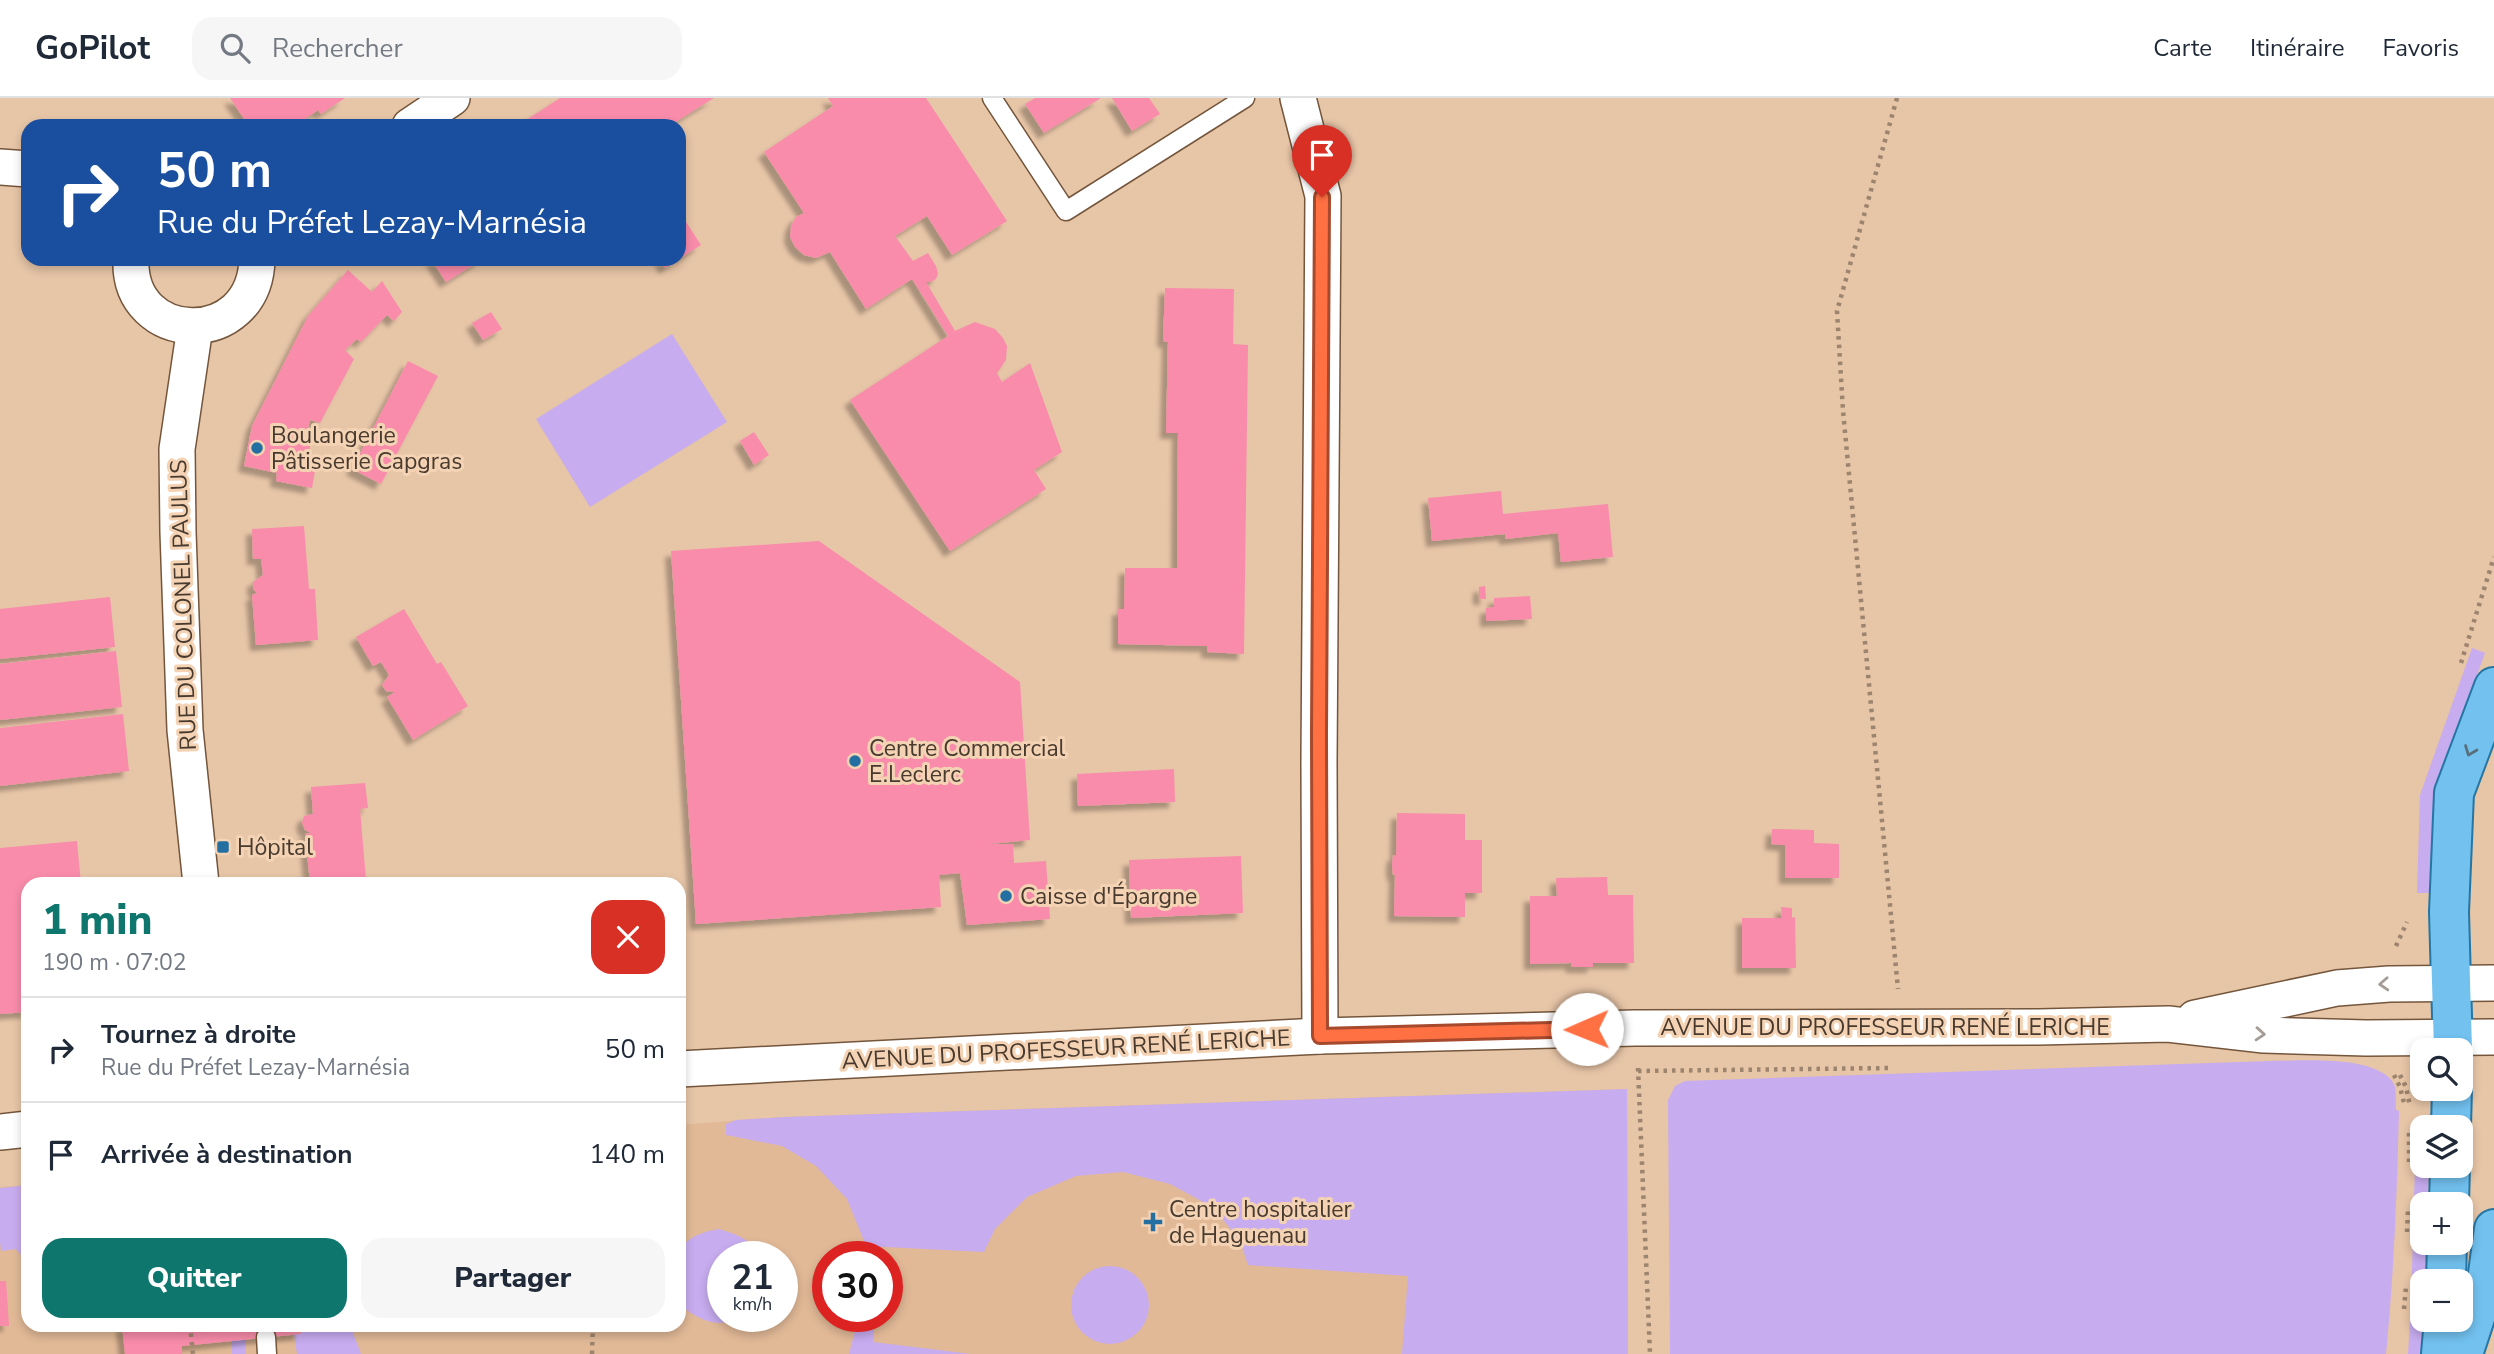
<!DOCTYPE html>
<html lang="fr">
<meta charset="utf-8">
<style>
:root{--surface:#fff;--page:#f6f6f7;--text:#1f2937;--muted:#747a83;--line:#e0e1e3;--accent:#0f766e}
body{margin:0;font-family:"Nunito Sans",sans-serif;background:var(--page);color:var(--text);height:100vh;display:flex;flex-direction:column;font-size:26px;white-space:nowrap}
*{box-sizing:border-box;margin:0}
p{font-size:23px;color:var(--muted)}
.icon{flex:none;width:38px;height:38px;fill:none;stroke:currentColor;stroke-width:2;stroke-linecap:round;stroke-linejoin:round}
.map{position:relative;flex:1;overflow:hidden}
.side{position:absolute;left:21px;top:779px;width:665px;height:455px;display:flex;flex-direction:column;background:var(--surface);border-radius:21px;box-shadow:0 4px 10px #0003}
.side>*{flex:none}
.guide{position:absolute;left:21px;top:21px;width:665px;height:147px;border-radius:21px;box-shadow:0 4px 10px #0003;background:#1a4fa0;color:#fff;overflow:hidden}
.controls{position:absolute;left:2410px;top:940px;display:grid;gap:14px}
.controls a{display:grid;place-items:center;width:63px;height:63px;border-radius:14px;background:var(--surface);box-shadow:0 4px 10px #0003;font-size:35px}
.speed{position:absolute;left:707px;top:1143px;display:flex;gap:14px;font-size:35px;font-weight:700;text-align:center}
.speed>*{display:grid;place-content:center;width:91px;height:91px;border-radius:50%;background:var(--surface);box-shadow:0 4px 10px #0003;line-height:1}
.speed small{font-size:18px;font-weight:400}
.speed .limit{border:10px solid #d22;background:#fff;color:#111}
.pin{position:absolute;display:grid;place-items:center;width:60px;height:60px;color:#fff;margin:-72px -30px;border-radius:50% 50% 50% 0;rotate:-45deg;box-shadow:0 0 7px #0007}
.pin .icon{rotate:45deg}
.me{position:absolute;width:77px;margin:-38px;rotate:269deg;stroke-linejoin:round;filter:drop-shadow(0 0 5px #0008)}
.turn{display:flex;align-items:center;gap:24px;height:147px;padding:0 21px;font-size:32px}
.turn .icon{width:91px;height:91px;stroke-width:2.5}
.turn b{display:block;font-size:49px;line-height:60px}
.round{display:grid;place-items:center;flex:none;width:74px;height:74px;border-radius:21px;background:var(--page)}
.head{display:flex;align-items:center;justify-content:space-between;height:119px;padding:0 21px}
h1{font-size:42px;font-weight:800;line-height:52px;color:var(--accent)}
.primary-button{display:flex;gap:14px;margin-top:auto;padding:14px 21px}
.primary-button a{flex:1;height:80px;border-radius:21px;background:var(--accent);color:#fff;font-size:28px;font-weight:800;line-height:80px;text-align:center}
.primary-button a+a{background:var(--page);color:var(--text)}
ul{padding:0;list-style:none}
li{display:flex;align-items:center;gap:21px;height:105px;padding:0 21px;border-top:2px solid var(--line)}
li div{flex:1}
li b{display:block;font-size:26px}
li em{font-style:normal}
header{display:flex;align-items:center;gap:42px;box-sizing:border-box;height:98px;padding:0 35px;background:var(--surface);border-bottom:2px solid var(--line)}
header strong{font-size:33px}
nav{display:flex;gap:38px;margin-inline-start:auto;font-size:24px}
.search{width:490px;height:63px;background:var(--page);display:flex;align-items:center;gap:18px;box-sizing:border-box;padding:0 24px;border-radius:21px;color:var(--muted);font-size:26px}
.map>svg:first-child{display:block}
</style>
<header>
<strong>GoPilot</strong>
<div class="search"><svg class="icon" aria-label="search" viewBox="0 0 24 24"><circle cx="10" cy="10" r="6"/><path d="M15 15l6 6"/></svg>Rechercher</div>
<nav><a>Carte</a><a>Itinéraire</a><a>Favoris</a></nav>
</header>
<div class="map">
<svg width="2494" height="1256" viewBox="0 0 2494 1256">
<defs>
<filter id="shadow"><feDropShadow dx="-6" dy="6" stdDeviation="2" flood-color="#0004"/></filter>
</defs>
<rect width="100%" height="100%" fill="#e7c5a7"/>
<path fill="#e1b997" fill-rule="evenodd" d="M1627,991l1,265h-1628v-167l28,-2v140h651v-200l105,-8zM723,1158h59v60h-59zM828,1158h59v60h-59z"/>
<g fill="#c7acef">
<path d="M672,236l55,88 -137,85 -54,-88z"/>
<path d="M2472,550l13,5 -51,140 -5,100h-12l3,-98z"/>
<path d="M2269,963c29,0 109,-7 125,23 3,6 1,17 2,26l3,1c-2,81 -5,162 -13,243h-716l-2,-254 7,-14 10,-5z"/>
<path d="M1627,991l1,265h-226l6,-78 -160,-11 -8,-24 -15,-19 -22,-20 -33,-18 -47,-12 -47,4 -49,21 -32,32 -11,23 -118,-6 -19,-47 -31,-33 -34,-20 -56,-11v-11l10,-4 48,-3z"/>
<path d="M2416,1029l6,1v38h7l-1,38h-6v38l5,1 -1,38h-4v39h2l-3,34h-13l3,-49z"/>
<path d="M28,1087v79l-12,-15 -15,2 -1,-9v-54z"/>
<path d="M719,1131c17,5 32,10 40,27h-36v60h18c-21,15 -44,3 -61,-11l-1,-53c8,-16 24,-20 40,-23z"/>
<circle cx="1110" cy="1207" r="39"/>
<path d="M859,1218l16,3 -2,23 98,12h-122z"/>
<path d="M300,1227h50l11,29h-64l-3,-20h7z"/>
<path d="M245,1241l1,15h-14l-1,-13z"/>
</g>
<g fill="#f88caa" filter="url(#shadow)">
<path d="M230,0h115l-24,16 -3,-4 -23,16h-46z"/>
<path d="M560,0h154l-45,28h-152z"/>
<path d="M828,0h98l81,123 -55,34 -25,-39 -32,20 18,25 15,-8 8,13 2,8 -2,5 -5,3h-5l29,49 20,-9 20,7 8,9 4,8 -1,14 -9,13 5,9 28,-19 32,89 -28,18 12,19 -96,62 -100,-151 98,-64 -36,-57 -46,30 -36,-57 -14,6 -12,-3 -9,-8 -5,-10 1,-11 5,-9 8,-4 -40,-61 69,-46z"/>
<path d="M1035,0h66l-57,35 -19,-29z"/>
<path d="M1112,0h37l11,16 -28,17z"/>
<path d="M679,113l22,34 -36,23 -5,-9h19z"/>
<path d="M431,161h52l-37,23z"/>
<path d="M348,172l24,22 10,-11 20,31 -8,9 -7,-6 -26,27 -4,-3 -12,11 9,9 -34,64 -10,-3 -4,16 6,1 -4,20 9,2 -5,29 -36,-7 1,-8 -33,-7 8,-40 56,-110z"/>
<path d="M1165,190l69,1 -1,55 15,1 -4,309 -37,-2v-6l-89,-2v-35h6l1,-41h52l1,-135h-12l2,-91 -5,-1z"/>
<path d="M491,214l11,17 -19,11 -11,-17z"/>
<path d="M408,263l30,15 -57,108 -29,-15z"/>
<path d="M754,334l15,23 -15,10 -14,-24z"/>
<path d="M1501,393l2,23 105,-10 5,53 -52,5 -3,-29 -53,6v-5l-73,7 -4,-43z"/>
<path d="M304,428l5,63h6l3,51 -62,5 -4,-50 5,-2 -4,-4v-7l10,-7 -2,-16h-8l-1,-30z"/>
<path d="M819,443l201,141 10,158 -41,4h24l1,19 32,-2 4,58 -83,6 -7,-52 -21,2 2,32 -245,17 -25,-373z"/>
<path d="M1485,488l1,13h-7v-12z"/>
<path d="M1530,498l2,23 -46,2v-13l8,-1v-9z"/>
<path d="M110,499l5,50 -115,12v-50z"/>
<path d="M404,511l33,55 4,-2 27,44 -55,34 -26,-43 8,-5 -9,-1 -4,-6 7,-10 -8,-13 -8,4 -17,-29z"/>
<path d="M116,553l6,56 -122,13v-56z"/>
<path d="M123,616l6,57 -129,15v-58z"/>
<path d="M1174,671l1,33 -97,4 -1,-32z"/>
<path d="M365,685l3,25 -8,1 6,71 15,-1 1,5 -72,-1 -5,-49 6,-1 -6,-3 -3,-7 2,-7 9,-2 -2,-27z"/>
<path d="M1397,715l68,1v26h17v53h-17v24l-71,-1 1,-41h-2l-1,-10 1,-10 3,1z"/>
<path d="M1772,731l42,1v13l25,1v34h-54v-33l-14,-1z"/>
<path d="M77,743l4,43h-53v128l-28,2v-166z"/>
<path d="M1241,758l2,57 -112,5 -2,-58z"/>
<path d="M1607,779l1,18h25l1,68h-41v4h-21l-1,-4 -41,1v-68h27l-1,-18z"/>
<path d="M1781,809l11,1v10l3,-1 1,51h-54v-50h40z"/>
<path d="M0,1183h6l3,45h-9z"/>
<path d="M122,1227h178l1,9 -119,12v8h-57z"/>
</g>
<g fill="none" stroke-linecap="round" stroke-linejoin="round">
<defs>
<g id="service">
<path d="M992,0l74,113 179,-113"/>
<path d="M266,1239l1,17"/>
</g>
<g id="minor">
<path d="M1298,0l25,98 -4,565 1,275"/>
<path d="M410,28l42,-28"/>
<path d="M0,69l28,2"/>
<path d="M131,161c-4,87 124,91 126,0"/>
<path d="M195,229l-18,122 1,83 7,198 16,154"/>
<path d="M2195,920l142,-30 52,-4 105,-1"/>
<path d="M679,971l641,-33 315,-8 404,-1 129,-3 96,11 102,3 128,-1"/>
<path d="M0,1034l28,-3"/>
</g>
<g id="primary">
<path d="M2453,952l-4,-138 5,-119 40,-106"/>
<path d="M2451,1029l1,-39"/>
<path d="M2449,1106l1,-38"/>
<path d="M2446,1183l1,-39"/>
<path d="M2441,1256l3,-34"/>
<path d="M2463,1256l24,-73 7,-52"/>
</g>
</defs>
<use href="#service" stroke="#74563c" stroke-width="21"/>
<use href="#minor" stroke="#74563c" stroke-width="38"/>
<use href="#primary" stroke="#2676a4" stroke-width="42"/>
<g stroke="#9d846e" stroke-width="4.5" stroke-dasharray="3.5 5" stroke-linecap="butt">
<path d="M1897,0l-60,213 6,100 55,578"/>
<path d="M2461,565l33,-106"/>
<path d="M2396,848l11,-24"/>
<path d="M1638,970l12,286"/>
<path d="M1638,973l252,-3"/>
<path d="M2394,977l6,12 5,20"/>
<path d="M2400,977l6,12 4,19"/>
<path d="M2409,1064v-33"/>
<path d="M2407,1134l1,-23"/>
<path d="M2404,1211l2,-23"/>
<path d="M190,1227l3,29"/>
<path d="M592,1256l1,-29"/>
</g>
<use href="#service" stroke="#fff" stroke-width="18"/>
<use href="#minor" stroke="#fff" stroke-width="35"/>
<use href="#primary" stroke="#72c1ef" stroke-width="38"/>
</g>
<defs><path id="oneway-chevron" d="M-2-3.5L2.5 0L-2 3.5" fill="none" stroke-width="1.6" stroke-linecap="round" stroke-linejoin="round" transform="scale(1.75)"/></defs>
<use stroke="#59707b" href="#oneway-chevron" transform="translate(2470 653) rotate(111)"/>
<g stroke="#a49c96">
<use href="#oneway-chevron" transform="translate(2384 886) rotate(177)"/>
<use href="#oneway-chevron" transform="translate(2260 936) rotate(4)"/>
</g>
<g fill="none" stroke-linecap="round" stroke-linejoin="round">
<defs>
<path id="route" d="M1322,99l-3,538 1,301 267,-7"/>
</defs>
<use href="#route" stroke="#a6492c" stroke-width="18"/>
<use href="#route" stroke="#ff7043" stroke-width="12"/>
</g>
<g fill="#236fa1" stroke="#f4d2b4" stroke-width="2.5">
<circle cx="257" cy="350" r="7"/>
<circle cx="855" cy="663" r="7"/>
<rect x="216" y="742" width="14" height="14" rx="3.5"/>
<circle cx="1006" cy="798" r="7"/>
<path d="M1149.5 1113.5h7v7h7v7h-7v7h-7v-7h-7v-7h7z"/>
</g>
<g text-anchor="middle" stroke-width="6" stroke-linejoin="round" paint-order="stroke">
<g font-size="23" fill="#483a2e" stroke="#f4d2b4" text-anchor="start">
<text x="271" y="345">Boulangerie<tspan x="271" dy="26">Pâtisserie Capgras</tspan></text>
<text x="869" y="658">Centre Commercial<tspan x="869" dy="26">E.Leclerc</tspan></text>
<text x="237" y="757">Hôpital</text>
<text x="1020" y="806">Caisse d'Épargne</text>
<text x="1169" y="1119">Centre hospitalier<tspan x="1169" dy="26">de Haguenau</tspan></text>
</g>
<g font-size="23" fill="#483a2e" stroke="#f4d2b4">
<text transform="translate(183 507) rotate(-92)" y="8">RUE DU COLONEL PAULUS</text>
<text x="1885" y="937">AVENUE DU PROFESSEUR RENÉ LERICHE</text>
<text transform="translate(1066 951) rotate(-3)" y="8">AVENUE DU PROFESSEUR RENÉ LERICHE</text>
</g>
</g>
</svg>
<div class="controls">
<a><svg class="icon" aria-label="search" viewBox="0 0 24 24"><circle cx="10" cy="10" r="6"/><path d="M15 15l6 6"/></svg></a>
<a><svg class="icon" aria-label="layers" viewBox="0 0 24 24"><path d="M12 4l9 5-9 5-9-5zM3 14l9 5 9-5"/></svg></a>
<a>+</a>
<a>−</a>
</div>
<div class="speed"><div>21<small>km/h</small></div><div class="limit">30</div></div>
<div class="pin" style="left:1322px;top:99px;background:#d93025"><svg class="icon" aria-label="arrive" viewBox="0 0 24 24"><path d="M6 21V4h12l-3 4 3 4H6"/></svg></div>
<svg class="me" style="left:1587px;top:931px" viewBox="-20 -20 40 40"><circle r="19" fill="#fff"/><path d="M0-13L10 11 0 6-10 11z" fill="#ff7043"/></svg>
<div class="guide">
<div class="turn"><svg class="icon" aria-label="right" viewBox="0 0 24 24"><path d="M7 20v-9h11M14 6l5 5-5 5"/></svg><div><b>50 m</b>Rue du Préfet Lezay-Marnésia</div></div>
</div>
<section class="side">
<div class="head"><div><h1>1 min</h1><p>190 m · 07:02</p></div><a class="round" style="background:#d93025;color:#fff"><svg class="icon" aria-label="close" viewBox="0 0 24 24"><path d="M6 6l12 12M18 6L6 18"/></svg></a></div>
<ul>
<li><svg class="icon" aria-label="right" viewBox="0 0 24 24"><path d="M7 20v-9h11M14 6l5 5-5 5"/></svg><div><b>Tournez à droite</b><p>Rue du Préfet Lezay-Marnésia</p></div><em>50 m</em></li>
<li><svg class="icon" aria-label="arrive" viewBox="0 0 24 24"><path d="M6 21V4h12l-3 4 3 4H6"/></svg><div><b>Arrivée à destination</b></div><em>140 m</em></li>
</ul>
<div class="primary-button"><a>Quitter</a><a>Partager</a></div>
</section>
</div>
